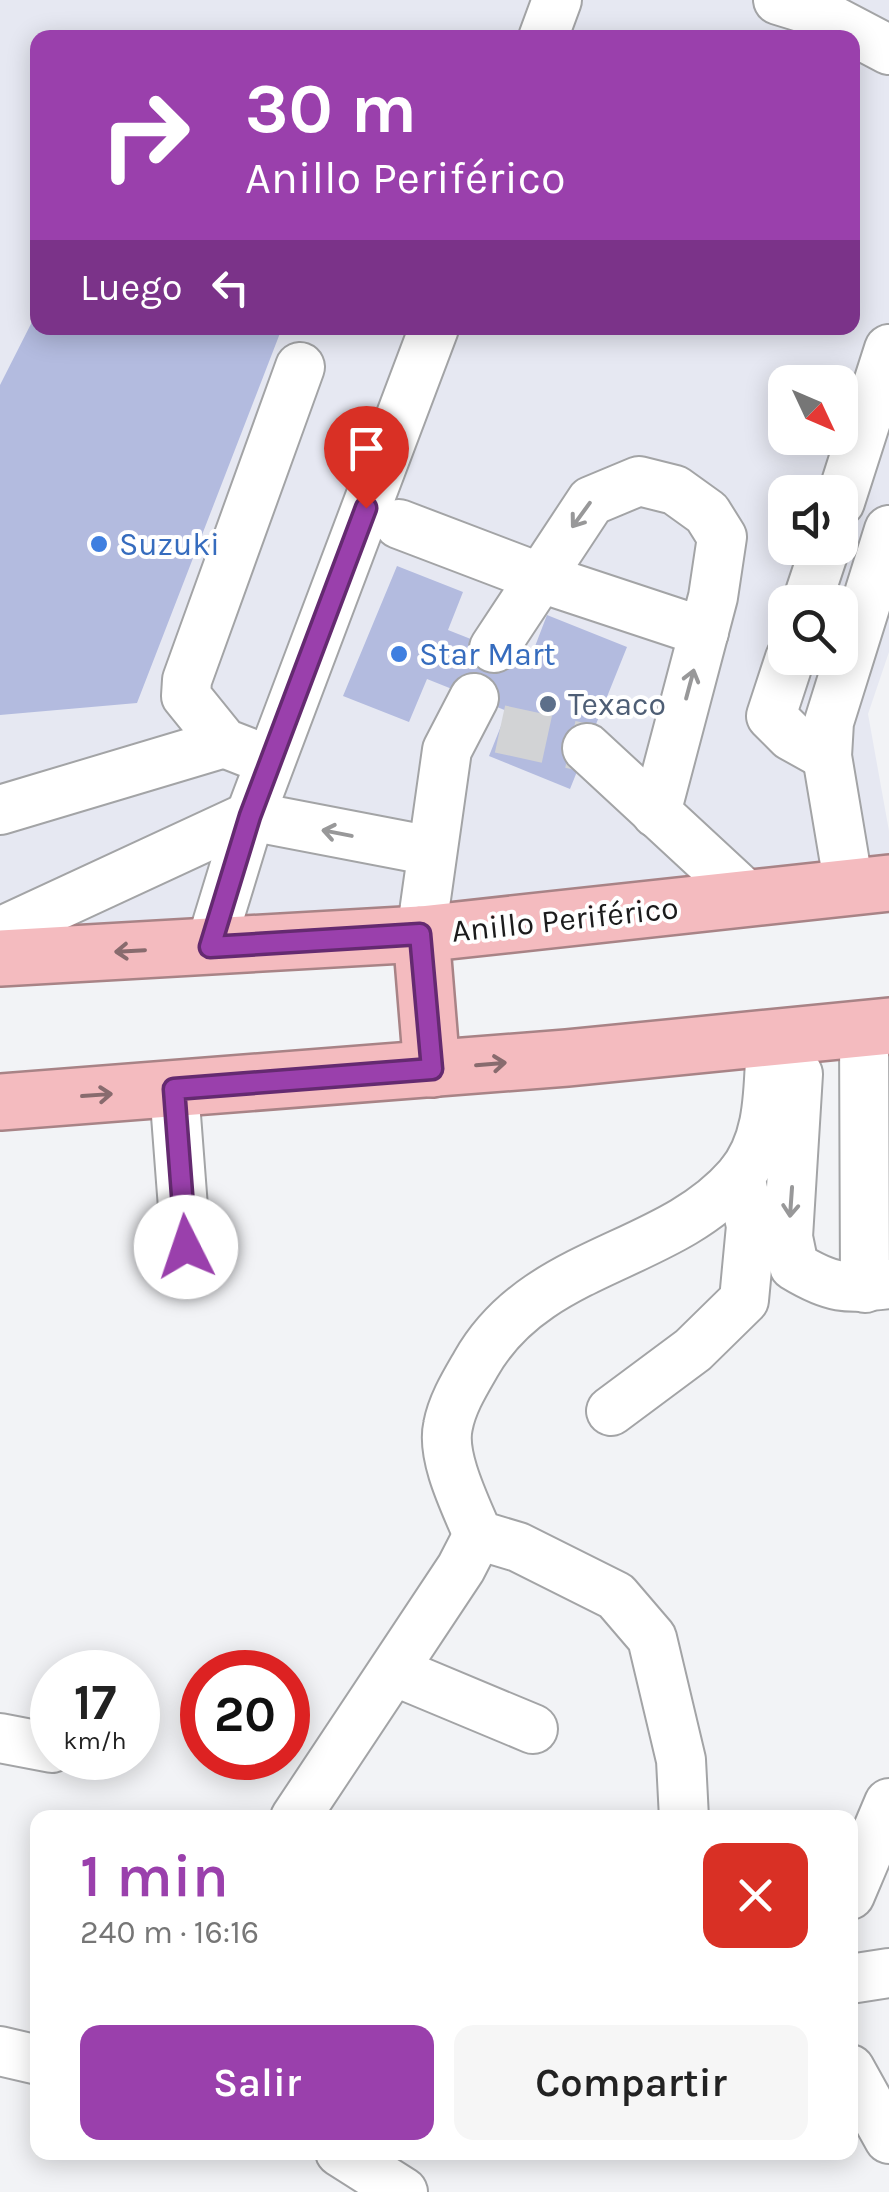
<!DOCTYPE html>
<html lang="es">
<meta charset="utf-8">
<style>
:root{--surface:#fff;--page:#f6f6f6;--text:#222;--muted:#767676;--accent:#9a40ac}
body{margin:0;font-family:Karla,sans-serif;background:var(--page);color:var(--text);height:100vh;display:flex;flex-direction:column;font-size:38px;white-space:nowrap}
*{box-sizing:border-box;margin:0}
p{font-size:32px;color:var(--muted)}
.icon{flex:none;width:55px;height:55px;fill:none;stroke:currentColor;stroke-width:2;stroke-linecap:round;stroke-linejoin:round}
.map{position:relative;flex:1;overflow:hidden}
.side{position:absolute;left:30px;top:1810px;width:828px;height:350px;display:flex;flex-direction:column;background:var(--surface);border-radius:20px;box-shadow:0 5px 25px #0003}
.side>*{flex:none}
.hud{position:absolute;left:30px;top:30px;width:830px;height:305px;border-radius:20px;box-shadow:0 5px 25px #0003;background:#9a40ac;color:#fff;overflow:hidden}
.needle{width:65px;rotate:134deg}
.fabs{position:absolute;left:768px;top:365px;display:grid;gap:20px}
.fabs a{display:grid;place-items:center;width:90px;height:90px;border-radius:20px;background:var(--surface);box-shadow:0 5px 25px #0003;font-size:50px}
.speed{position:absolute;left:30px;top:1650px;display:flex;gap:20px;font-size:50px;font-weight:700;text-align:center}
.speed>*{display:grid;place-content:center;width:130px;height:130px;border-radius:50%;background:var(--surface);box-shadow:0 5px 25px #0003;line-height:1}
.speed small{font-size:25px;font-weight:400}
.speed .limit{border:15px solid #d22;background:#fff;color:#111}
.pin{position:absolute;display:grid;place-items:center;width:85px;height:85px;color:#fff;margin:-102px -42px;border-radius:50% 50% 50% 0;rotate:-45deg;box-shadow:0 0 10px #0007}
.pin .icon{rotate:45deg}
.me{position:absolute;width:110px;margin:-55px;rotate:356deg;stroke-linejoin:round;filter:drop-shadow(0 0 8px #0008)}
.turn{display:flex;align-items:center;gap:35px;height:210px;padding:0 50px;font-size:45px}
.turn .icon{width:130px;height:130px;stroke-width:2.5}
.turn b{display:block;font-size:70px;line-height:85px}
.then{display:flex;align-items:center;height:95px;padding:0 50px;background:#0003;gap:20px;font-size:38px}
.round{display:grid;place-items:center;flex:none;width:105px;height:105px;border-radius:20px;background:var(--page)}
.head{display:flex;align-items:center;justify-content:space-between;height:170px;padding:0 50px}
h1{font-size:60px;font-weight:600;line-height:75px;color:var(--accent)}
.action{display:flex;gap:20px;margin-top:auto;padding:20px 50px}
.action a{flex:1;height:115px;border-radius:20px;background:var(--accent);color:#fff;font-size:40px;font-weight:600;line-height:115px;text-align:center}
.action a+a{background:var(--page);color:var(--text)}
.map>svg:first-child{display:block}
</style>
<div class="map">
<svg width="889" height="2192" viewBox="0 0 889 2192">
<rect width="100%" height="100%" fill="#f2f3f6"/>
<path fill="#e6e8f2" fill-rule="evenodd" d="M0,0h889v652l-21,62 21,117v52l-889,75zM38,38h814v290h-814zM785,382h55v56h-55zM785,492h55v56h-55zM785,602h55v56h-55z"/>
<g fill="#b3bbdf">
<path d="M38,310v18h244l-145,375 -137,12v-330z"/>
<path d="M397,566l66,26 -15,38 81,32 18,-47 80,32 -57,142 -81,-33 18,-45 -80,-32 -18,43 -66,-26z"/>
</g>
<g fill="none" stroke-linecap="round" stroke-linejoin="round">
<path stroke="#d2d3d5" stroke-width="48" stroke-dasharray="48 24" stroke-linecap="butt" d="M500,729l87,19"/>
<defs>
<g id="minor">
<path d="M778,0l39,12 72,38"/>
<path d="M543,38l14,-38"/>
<path d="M840,502l49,-153"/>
<path d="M399,524l142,54 163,54"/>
<path d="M807,602l18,-54"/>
<path d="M494,648l97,-147 48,-20 36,9 32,23 15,24 -9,60 -57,216"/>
<path d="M790,658l-19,58 20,20 36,20"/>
<path d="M587,748l162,150"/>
<path d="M270,761l-46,-18 -38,-47 1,-16 113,-313"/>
<path d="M0,810l224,-67"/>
<path d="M849,887l-22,-131 2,-34 60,-192"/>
<path d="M0,932l250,-116 182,35"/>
<path d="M421,934l26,-184 27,-52"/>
<path d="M210,947l40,-131 184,-488"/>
<path d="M864,1028l1,260"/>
<path d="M798,1074l-10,163 6,29c38,23 51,23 95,18"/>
<path d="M174,1089l12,158"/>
<path d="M611,1411l82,-61 51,-50 7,-74 -11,-50"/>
<path d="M394,1671l139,58"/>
<path d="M0,1738l52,10"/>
<path d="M295,1818l166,-250 17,-33"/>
<path d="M684,1818l-3,-58 -29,-122 -36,-42 -98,-49 -40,-12c-12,-29 -37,-78 -30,-109 4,-22 17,-43 28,-62 60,-106 191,-104 263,-187 33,-38 29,-92 32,-139"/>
<path d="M850,1895l39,-92"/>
<path d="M850,1979l39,-6"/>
<path d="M0,2051l38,9"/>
<path d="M850,2069l39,70"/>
<path d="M340,2152l63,40"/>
</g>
<g id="highway">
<path d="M421,934l11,135"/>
<path d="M0,958l421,-24 468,-51"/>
<path d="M0,1102l567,-44 322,-32"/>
</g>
</defs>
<use href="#minor" stroke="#a3a4a6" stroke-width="52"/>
<use href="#highway" stroke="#a88386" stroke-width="60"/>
<use href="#minor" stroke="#fff" stroke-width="48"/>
<use href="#highway" stroke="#f4bbbf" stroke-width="55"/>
</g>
<defs><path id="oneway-shaft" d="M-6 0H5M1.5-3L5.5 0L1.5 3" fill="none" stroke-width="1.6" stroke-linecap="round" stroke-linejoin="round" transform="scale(2.5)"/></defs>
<g stroke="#989899">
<use href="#oneway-shaft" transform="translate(581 515) rotate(126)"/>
<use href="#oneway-shaft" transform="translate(690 684) rotate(-75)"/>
<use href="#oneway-shaft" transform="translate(337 833) rotate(-169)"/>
<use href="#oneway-shaft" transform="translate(791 1202) rotate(94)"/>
</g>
<g stroke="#886b6e">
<use href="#oneway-shaft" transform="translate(130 951) rotate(177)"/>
<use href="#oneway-shaft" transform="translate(491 1064) rotate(-5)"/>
<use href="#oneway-shaft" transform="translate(97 1095) rotate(-4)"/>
</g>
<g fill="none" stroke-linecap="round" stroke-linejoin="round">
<defs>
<path id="route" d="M186,1247l-12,-158 258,-20 -12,-135 -210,13 40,-131 116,-308"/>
</defs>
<use href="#route" stroke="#642a70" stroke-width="25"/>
<use href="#route" stroke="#9a40ac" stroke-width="18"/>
</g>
<g fill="#3f7fe0" stroke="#fff" stroke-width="4">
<circle cx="99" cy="544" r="10"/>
<circle cx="399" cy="654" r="10"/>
</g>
<circle fill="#5c6f8a" stroke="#fff" stroke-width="4" cx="548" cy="704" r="10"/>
<g text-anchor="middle" stroke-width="8" stroke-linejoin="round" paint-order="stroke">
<g font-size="32" fill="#366cbe" stroke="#fff" text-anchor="start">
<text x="119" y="555">Suzuki</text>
<text x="419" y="665">Star Mart</text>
</g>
<g font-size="32" fill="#4e5e75" stroke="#fff" text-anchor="start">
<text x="568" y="715">Texaco</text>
</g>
<g font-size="32" fill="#1b1b1c" stroke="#fff">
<text transform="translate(565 919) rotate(-6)" y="11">Anillo Periférico</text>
</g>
</g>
</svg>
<div class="fabs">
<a><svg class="needle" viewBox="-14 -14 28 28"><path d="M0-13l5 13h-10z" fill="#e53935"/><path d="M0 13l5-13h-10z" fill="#767676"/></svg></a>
<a><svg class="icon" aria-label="sound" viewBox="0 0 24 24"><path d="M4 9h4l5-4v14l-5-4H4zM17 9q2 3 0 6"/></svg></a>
<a><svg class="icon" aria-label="search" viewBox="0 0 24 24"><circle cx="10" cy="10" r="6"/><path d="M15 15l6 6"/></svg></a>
</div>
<div class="speed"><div>17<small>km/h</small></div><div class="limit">20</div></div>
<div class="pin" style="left:366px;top:508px;background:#d93025"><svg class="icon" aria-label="arrive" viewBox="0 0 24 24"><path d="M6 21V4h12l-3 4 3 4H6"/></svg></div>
<svg class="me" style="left:186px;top:1247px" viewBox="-20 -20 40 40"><circle r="19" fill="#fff"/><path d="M0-13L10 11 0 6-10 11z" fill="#9a40ac"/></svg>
<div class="hud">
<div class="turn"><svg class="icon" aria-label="right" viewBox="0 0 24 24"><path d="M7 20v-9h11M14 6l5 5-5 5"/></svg><div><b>30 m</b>Anillo Periférico</div></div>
<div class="then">Luego<svg class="icon" aria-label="left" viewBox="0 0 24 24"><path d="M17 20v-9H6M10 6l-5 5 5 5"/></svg></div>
</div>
<section class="side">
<div class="head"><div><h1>1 min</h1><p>240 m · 16:16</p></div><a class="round" style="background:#d93025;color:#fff"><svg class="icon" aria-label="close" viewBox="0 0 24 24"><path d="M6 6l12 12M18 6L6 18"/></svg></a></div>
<div class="action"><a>Salir</a><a>Compartir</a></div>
</section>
</div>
